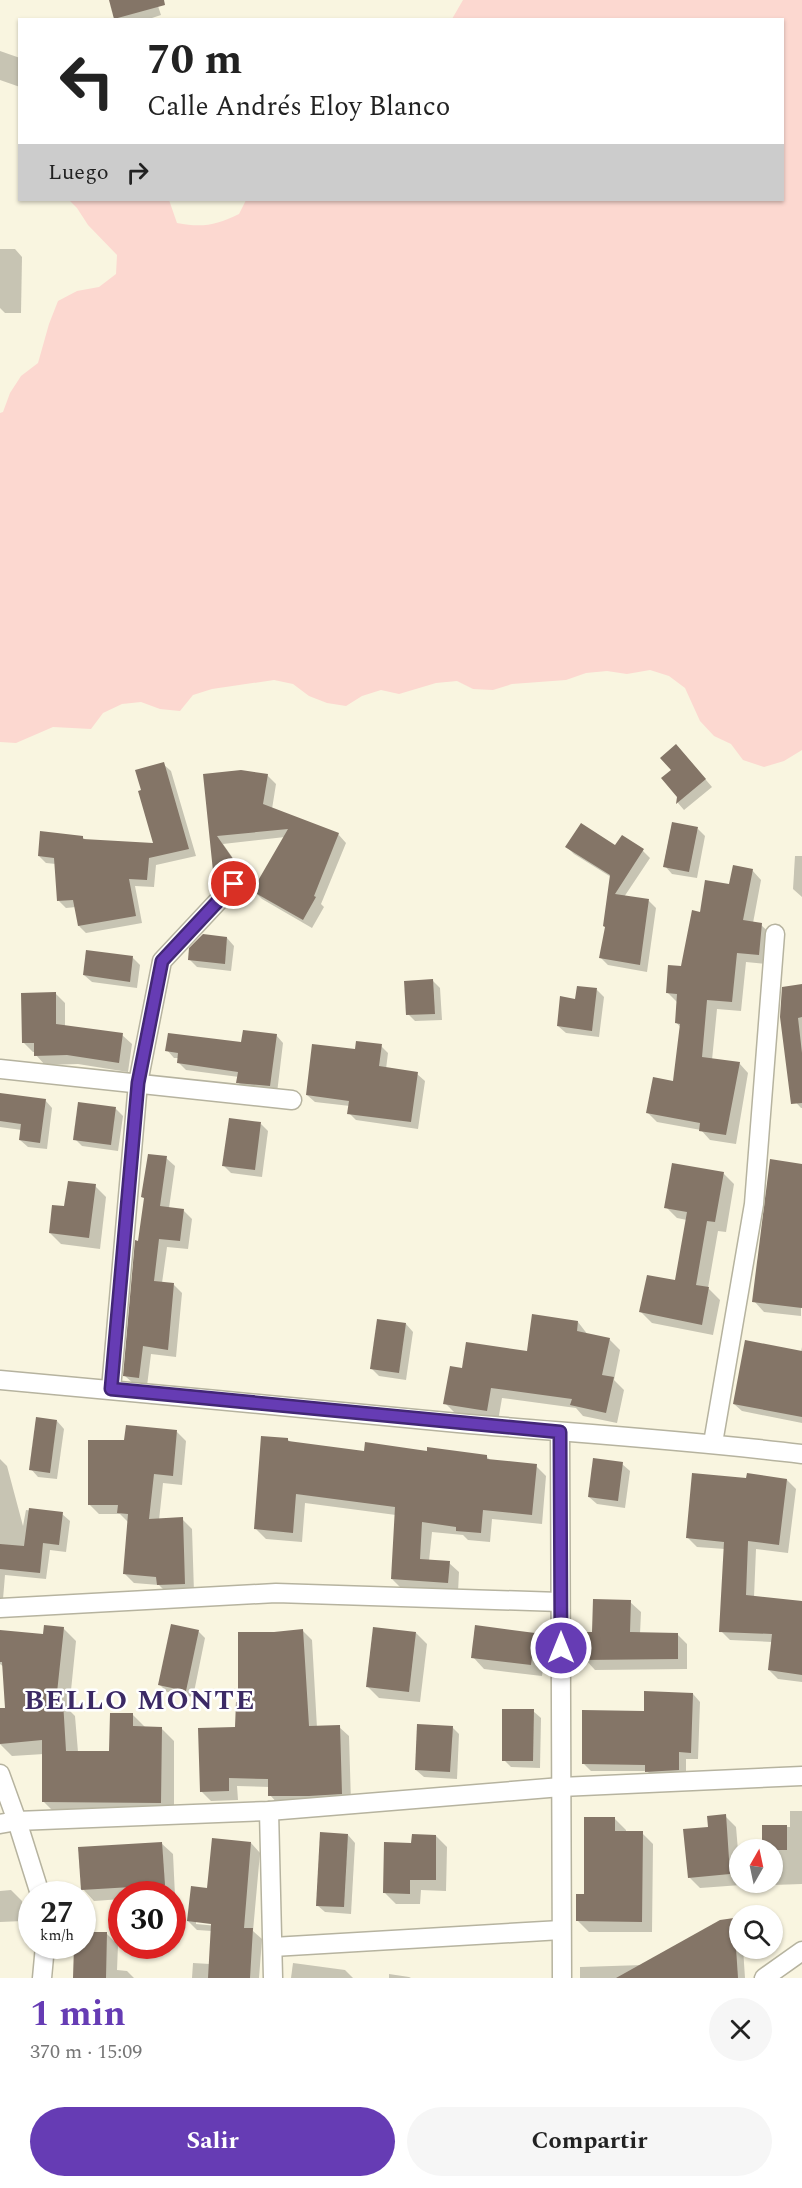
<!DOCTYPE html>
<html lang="es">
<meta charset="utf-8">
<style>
:root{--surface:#fff;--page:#f6f6f6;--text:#222;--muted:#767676;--accent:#663cb4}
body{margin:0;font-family:Spectral,serif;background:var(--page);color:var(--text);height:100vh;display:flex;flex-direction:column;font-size:22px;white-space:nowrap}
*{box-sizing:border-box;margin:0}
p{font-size:20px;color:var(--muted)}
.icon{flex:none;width:33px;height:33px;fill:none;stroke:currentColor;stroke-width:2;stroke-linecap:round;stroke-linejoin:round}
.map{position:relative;height:1978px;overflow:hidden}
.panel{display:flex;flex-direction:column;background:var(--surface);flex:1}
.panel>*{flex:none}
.hud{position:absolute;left:18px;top:18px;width:766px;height:183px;border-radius:0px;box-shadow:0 2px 4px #0004;background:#fff;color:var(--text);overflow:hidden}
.needle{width:39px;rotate:9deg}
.tools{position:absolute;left:729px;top:1839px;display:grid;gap:12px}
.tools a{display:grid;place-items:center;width:54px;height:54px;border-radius:50%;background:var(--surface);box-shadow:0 2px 4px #0004;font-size:30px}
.speed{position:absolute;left:18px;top:1881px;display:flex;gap:12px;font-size:30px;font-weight:700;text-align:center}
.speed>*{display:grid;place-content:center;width:78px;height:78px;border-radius:50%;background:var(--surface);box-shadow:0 2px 4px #0004;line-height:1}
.speed small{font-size:15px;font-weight:400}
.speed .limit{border:9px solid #d22;background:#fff;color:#111}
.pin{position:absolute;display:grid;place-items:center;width:51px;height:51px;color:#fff;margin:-26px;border:3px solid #fff;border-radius:50%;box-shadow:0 2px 6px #0007}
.me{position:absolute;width:66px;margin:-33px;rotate:0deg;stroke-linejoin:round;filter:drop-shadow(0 0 4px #0008)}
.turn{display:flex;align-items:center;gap:21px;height:126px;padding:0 30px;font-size:27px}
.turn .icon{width:78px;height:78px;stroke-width:2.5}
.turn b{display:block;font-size:42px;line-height:51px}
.then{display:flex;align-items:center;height:57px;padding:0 30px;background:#0003;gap:12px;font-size:22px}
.round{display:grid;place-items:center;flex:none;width:63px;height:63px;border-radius:32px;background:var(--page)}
.head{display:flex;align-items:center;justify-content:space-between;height:102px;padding:0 30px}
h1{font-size:36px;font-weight:700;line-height:45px;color:var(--accent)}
.button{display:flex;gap:12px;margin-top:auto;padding:12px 30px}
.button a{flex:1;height:69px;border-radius:36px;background:var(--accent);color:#fff;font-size:24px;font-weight:700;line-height:69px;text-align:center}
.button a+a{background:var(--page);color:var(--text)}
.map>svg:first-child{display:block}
</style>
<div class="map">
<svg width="802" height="1978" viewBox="0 0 802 1978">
<rect width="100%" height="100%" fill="#f9f5e0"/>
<path fill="#fcd8d0" d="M463,0h339v750l-18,11 -20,6 -21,-7 -12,-16 -17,-8 -14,-15 -15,-33 -16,-12 -19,-6 -23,4 -20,-3 -21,2 -20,7 -54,4 -19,6 -20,-1 -16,-8 -21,2 -37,11 -18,-4 -19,6 -16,10 -19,-3 -18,-7 -16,-12 -19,-4 -62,9 -19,6 -13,16 -20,-2 -19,-7 -19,2 -19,9 -12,16 -38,-2 -37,16 -16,-1v-329l3,-1 7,-19 11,-17 17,-13 11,-39 9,-23 19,-10 22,-4 17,-13 1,-19 -29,-30 -11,-17 -8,-8h100l8,23c26,5 39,2 62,-9l7,-14h537v-180l-331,-1z"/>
<g fill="#0003" fill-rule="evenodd">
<path d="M123,0h33l5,15 -15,5h-30z"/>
<path d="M0,51l20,7v29l-20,-7z"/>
<path d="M0,249h15l7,8 -1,56h-16l-5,-5z"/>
<path d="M683,753l29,34 -28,23 -6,-7 1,-7 -6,-26z"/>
<path d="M163,764l8,7 25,85 -40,9 -2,22 -19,-1 7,37 -56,10 -7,-7 -3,-19 -10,1 -7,-7 -3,-37 -10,-1 -7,-7 43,-19 4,3 69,4z"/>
<path d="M204,775h63l9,9 -4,25 66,25 8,9 -25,61 3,3 -12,21 -50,-29 -8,-8 31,-54 -62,7 24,34 -12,6 -5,5 -8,-8z"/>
<path d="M698,829l7,7 -8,42 -25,-4 -7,-8z"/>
<path d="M567,847h48l28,4 7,7 -26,39 25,4 7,7 -9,64 -39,-7 -7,-7 5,-30 5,-51 -37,-23z"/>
<path d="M795,856h7v41l-9,-8z"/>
<path d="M752,870l9,10 -8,43 8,2 10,9 -3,30 -22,-2 -5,49 -24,-2 -5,51 27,3 9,10 -12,71 -26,-4 -9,-10 -44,-8 -9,-9 26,-30 7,-55 -5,-6 1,-20 -10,-10 16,-24 18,-54 29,-28z"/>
<path d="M227,938l7,8 -3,25 -34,-4 -7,-7z"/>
<path d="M132,957l8,8 -3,23 -45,-6 -8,-7z"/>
<path d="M433,981l7,7 2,32 -27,1 -7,-7z"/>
<path d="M802,986v122h-1l-9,-10 -11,-81z"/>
<path d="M597,990l7,7 -5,40 -33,-4 -8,-7 19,-26z"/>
<path d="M55,993l10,10v23l57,9 10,9 -4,28 -50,-8 -33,1 -9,-10v-3h-3l-10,-10z"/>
<path d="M276,1035l7,8 -6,50 -32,-3 -7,-8 1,-5 -53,-7 -8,-8 1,-4h-5l-7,-8 76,-6z"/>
<path d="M381,1046l7,7 -2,16 31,5 8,7 -7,48 -62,-9 -7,-7 1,-7 -35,-4 -8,-7 50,-44z"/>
<path d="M0,1094l45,6 7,8 -5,41 -19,-2 -8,-7 2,-10 -22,-3z"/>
<path d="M116,1109l7,7 -5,35 -36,-5 -7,-7z"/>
<path d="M261,1124l7,7 -6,46 -31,-4 -7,-7z"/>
<path d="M166,1158l9,8 -6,42 14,2 9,9 -4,30 -21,-2 -5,36 12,2 8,8 -6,64 -25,-3 -4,32 -13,-2 -9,-8 20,-177z"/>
<path d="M802,1165l-1,151 -37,-4 -10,-11z"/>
<path d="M723,1173l11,11 -8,48 -8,-1 -10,57 12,12 -7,35 -61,-12 -11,-11 35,-30 11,-62 -10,-2 -11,-11z"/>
<path d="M95,1186l11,11 -6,52 -39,-5 -11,-11 15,-25z"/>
<path d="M578,1322l10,13 21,4 11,11 -6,30 10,10 -7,33 -34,-7 -7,-8 -74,-10 -4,23 -42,-7 -11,-11 19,-33 64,-17z"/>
<path d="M406,1324l7,8 -7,48 -27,-4 -7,-7z"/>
<path d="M802,1347v76l-60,-12 -8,-7 67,-52z"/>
<path d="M57,1421l7,8 -7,50 -19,-2 -7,-8z"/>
<path d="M177,1432l9,9 -4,44 -19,-2 -4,37 23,-1 10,10 2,64 -26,1 -9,-9 -25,-2 -10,-10 4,-51 -8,-8h-21l-10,-10 37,-62z"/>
<path d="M287,1439l5,4 73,10 63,-1 58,4 5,5 45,5 10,10 -4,48 -50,-5 -2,23 -22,-2 -5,-5 -31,-3 -3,29 20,2 10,9 -1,20 -56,-3 -10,-10 4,-64 -91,-12 -3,39 -36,-3 -10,-10z"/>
<path d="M0,1459l7,7 16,60 3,-16 36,4 8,7 -4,31 -16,-2 -4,29 -41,-4 -2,24h-3z"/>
<path d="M622,1464l8,7 -5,37 -28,-4 -8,-7z"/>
<path d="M748,1480h39l9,9 -8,64 -32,-4 -2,48 48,5v80l-24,-3 -9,-9 3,-28 -42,-2 -9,-9 4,-82 -28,-2 -9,-9z"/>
<path d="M630,1602l11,10 -1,22h37l10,10v25l-92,1 -10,-11 8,-25z"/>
<path d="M63,1628l13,13 -7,69 6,6 3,36 33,1 21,-39 14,14h15l13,13v75l-118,-2 -13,-13 1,-47 -32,2 -12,-12v-34l7,-1 -3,-42 -4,-3v-28h44z"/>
<path d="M302,1630l10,10 5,88 22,-1 10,9 2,67 -72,2 -9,-10v-8l-33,-1 1,14 -27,1 -10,-10 36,-62z"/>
<path d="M198,1631l7,7 -12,59 -26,-5 -7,-7z"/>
<path d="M416,1633l11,11 -7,58 -41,-4 -11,-11z"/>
<path d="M535,1634l11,11 -4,31 -58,-7 -11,-12z"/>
<path d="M693,1694l7,8 -2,57h-12v18l-32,1 -7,-7h-56l-7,-7 61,-52z"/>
<path d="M533,1711l8,7 -1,50 -29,-1 -7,-7z"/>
<path d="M452,1727l7,7 -2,45 -33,-2 -8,-7z"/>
<path d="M790,1811h12v73l-29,1 -2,-3 1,-32 -9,-24 27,1z"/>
<path d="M725,1816l11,11 5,58 -41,3 -11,-11 20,-49z"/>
<path d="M615,1819l11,11v3h16l11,11 -1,88h-63l-11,-11z"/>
<path d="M348,1835l7,8 -4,71 -26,-2 -8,-7z"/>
<path d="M436,1836l11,11 -1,44 -25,-1 -1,14h-24l-11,-11 28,-49z"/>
<path d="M161,1843l12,11 2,42 -53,-2v5l-28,2 -11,-12z"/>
<path d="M251,1843l9,10 -7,78 9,8 -3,39h-67l1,-15 17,1 2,-33 -15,-1 -9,-9 20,-32zM196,1921l23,2 -1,3 -22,-2z"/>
<path d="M11,1890l11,11 1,20 -23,1v-31z"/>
<path d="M733,1920l7,6v22h3l2,30h-165v-11l63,-2z"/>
<path d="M107,1934l11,11 -1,25 10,1 7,7h-59v-32h7z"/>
<path d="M293,1963l52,7 8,8h-62z"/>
<path d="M389,1974l20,3 2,1h-22z"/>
</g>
<g fill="#847567">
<path d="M109,0h55l1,5 -51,14z"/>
<path d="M676,744l30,35 -30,25 1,-7 -16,-19 10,-8 -11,-12z"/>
<path d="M164,762l25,87 -40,9 -2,22 -18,-1 7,37 -58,10 -5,-26 -16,1 -3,-43 -16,-2 2,-25 43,5v3l70,4 -15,-52 3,-1 -6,-20z"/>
<path d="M241,770l27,4 -5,30 76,29 -25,63 2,1 -13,23 -51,-29 36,-62 -71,7 23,33 -14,7 -5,6 -8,-11 -10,-97z"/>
<path d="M672,822l26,5 -9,45 -26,-5z"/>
<path d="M581,823l34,22 7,-10 22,14 -29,45 34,5 -9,66 -41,-7 6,-31 -2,-1 7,-51 -45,-28z"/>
<path d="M733,865l20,4 -10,51 19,3 -3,32 -22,-2 -5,49 -25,-2 -5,57 38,5 -14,73 -27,-4 1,-8 -54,-10 7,-36 20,4 7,-57 -5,-1 2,-29 -11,-1 2,-28 13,1 11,-56 8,2 5,-32 24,4z"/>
<path d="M203,934l24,3 -2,27 -37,-4 1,-12z"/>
<path d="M86,950l47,6 -3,26 -47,-7z"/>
<path d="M433,979l2,35 -29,1 -2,-34z"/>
<path d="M802,984v33l-4,1 4,35v50l-11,1 -11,-87 2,-30z"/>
<path d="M577,986l20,2 -5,43 -35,-5 3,-30 15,3z"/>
<path d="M56,992v32l67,9 -4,30 -52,-8 -33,1v-13h-12l-1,-50z"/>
<path d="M243,1030l34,4 -7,52 -34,-3 2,-11 -61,-9 1,-10 -13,-2 3,-18 73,9z"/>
<path d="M356,1041l26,3 -3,22 39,6 -7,50 -64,-8 2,-13 -43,-6 6,-51 43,5z"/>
<path d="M0,1093l46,6 -6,44 -21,-3 2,-16 -21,-3z"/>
<path d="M78,1102l38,5 -5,38 -38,-5z"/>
<path d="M229,1118l32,4 -6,48 -33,-4z"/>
<path d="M148,1154l19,2 -7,50 24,3 -4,32 -21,-2 -5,42 20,2 -6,67 -25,-4 -4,32 -16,-2 12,-136 3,1 6,-43 -3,-1z"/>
<path d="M770,1159l32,5v144l-50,-6z"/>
<path d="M672,1163l52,9 -9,50 -8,-1 -11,64 13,2 -7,38 -63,-13 8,-37 28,5 12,-68 -23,-4z"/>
<path d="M68,1181l28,3 -7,54 -40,-5 3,-28 12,1z"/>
<path d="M532,1314l46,7 -1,10 33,7 -8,37 12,2 -8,36 -36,-8 2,-6 -81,-11 -4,23 -44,-7 7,-38 12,2 4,-26 61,9z"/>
<path d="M377,1319l29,4 -7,50 -29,-4z"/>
<path d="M745,1340l57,11v66l-69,-13z"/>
<path d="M36,1417l21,3 -7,53 -21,-3z"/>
<path d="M126,1425l51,5 -4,46 -19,-2 -5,45 34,-2 2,67 -28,1 -1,-8 -33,-3 5,-60 -11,-1 1,-8h-30v-65h36z"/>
<path d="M261,1436l27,2v3l76,10 1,-9 62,9v-4l60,8v4l50,5 -5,51 -49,-5 -2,23 -25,-2v-4l-34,-5 -2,37 30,2 -2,22 -57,-4 4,-72 -99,-13 -3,39 -39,-4z"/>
<path d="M593,1458l30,4 -5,39 -30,-4z"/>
<path d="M692,1473l54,5 1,-5 40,6 -8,66 -31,-4 -2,54 56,6v74l-34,-5 4,-36 -53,-2 5,-90 -38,-4z"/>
<path d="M29,1508l34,4 -4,33 -16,-2 -3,30 -40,-4v-25l24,2z"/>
<path d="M593,1599l38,1 -1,32 48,1v26l-95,1v-28h9z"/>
<path d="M171,1624l28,6 -13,61 -28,-6z"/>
<path d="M44,1625l20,2 -8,75 7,-1 3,50h43l1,-38h23v13l29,1 -1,76 -119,-1v-62l-42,4v-36h5l-3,-46h-2v-32l43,4z"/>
<path d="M475,1625l60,8 -4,32 -60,-7z"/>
<path d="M373,1627l43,5 -7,60 -43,-5z"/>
<path d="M303,1629l6,97 31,-1 2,69 -33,2h-41v-17l-39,-1v13l-29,1 -2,-64 37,-1 1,-25h2v-70h36z"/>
<path d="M644,1691l49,2 -2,60 -12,-1v18l-34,2v-7l-63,-1v-54l62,1z"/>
<path d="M502,1709h32l-1,52h-31z"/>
<path d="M417,1724l36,2 -3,46 -35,-2z"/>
<path d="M726,1814l4,60 -42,4 -5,-49 25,-2 -1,-11z"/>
<path d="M584,1817h31v14h28l-1,91 -66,-1v-27h8z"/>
<rect x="762" y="1825" width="25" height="25"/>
<path d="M320,1832l28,2 -4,73 -28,-1z"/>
<path d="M412,1834l24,1v45h-26v14l-27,-1 1,-51 27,1z"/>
<path d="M212,1838l39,4 -7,86h9l-3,50h-42l3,-54 -24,-3 4,-35 16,2z"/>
<path d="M162,1842l3,43 -84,5 -3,-43z"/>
<path d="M734,1918l4,60h-122l104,-58z"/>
<path d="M82,1932h25l-1,46h-33l1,-32h8z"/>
</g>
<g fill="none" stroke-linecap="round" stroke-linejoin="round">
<defs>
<g id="minor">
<path d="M0,1069l292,31"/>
<path d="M0,1380c153,13 305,29 458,43 115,10 230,17 344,31"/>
<path d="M111,1389l27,-306 24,-122 72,-77"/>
<path d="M560,1432l2,546"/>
<path d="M713,1443l41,-239 21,-270"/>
<path d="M0,1608l276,-15 284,9"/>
<path d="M0,1774l17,47 23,73"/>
<path d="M269,1811l4,167"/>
<path d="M0,1824l17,-3 252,-10 292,-24 241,-11"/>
<path d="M273,1947l288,-17"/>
<path d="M42,1978l3,-32"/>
<path d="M764,1978l38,-27"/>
</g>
</defs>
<use href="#minor" stroke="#b6b39f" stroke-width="21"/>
<use href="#minor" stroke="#fff" stroke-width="18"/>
</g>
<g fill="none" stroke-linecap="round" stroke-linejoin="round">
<defs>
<path id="route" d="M234,884l-72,77 -24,122 -27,306 449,43 1,216"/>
</defs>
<use href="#route" stroke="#422775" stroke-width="15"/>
<use href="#route" stroke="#663cb4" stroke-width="10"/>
</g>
<g text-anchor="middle" stroke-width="5" stroke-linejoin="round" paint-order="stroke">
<g font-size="28" font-weight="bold" letter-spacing="1.5" fill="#3b2964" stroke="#fff">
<text x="140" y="1709">BELLO MONTE</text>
</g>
</g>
</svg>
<div class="tools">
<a><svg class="needle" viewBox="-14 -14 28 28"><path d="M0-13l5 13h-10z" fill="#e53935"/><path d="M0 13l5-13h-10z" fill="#767676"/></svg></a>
<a><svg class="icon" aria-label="search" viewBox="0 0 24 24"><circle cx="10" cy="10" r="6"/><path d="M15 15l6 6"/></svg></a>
</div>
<div class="speed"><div>27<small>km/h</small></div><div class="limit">30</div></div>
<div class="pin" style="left:234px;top:884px;background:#d93025"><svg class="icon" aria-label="arrive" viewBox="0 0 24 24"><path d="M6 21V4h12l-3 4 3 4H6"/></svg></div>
<svg class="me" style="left:561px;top:1648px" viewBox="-20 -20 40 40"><circle r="17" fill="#663cb4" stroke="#fff" stroke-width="3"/><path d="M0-11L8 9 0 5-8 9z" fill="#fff"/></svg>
<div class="hud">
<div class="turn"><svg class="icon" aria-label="left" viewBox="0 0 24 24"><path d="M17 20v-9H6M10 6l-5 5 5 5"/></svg><div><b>70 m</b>Calle Andrés Eloy Blanco</div></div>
<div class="then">Luego<svg class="icon" aria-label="right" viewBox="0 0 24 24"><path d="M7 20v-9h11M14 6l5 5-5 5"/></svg></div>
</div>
</div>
<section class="panel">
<div class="head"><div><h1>1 min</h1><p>370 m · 15:09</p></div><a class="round"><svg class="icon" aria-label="close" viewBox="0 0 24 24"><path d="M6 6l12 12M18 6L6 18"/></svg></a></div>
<div class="button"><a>Salir</a><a>Compartir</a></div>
</section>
